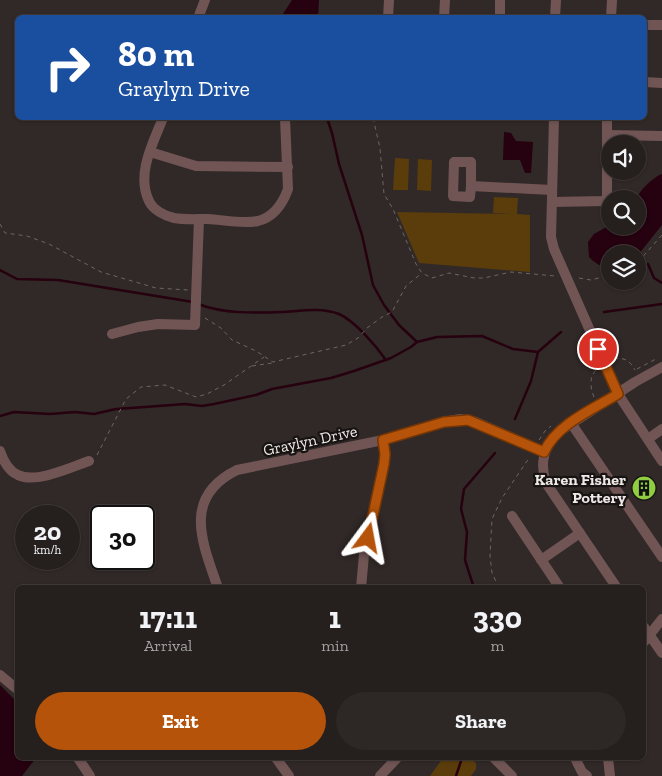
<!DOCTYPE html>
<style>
:root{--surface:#251f1d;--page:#2d2726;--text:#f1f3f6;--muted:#a3a2a4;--line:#423d3b;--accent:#b45309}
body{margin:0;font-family:"Zilla Slab",serif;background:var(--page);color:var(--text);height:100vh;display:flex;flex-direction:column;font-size:19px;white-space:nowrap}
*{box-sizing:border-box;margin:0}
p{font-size:16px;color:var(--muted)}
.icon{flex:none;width:28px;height:28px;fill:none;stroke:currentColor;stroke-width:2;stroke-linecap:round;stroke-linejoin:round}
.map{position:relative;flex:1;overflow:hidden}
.panel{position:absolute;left:15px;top:585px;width:631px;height:175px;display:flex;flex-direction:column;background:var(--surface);border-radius:8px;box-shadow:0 1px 4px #0004,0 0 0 1px var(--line)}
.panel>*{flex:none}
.banner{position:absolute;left:15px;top:15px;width:632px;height:105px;border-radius:8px;box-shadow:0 1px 4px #0004,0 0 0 1px var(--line);background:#1a4fa0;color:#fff;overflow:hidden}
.fabs{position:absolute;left:601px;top:135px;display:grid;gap:10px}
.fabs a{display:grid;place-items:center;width:45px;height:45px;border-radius:50%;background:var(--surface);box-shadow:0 1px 4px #0004,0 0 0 1px var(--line);font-size:25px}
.speed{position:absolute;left:15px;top:505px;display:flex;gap:10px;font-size:25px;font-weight:700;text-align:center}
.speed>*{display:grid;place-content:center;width:65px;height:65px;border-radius:50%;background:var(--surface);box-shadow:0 1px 4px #0004,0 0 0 1px var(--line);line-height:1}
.speed small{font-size:12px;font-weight:400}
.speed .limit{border:2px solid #111;border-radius:8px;background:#fff;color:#111}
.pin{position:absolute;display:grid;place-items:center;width:42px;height:42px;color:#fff;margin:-21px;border:2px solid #fff;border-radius:50%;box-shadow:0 1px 5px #0007}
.me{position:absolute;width:55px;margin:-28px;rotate:13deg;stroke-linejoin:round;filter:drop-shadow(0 0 4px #0008)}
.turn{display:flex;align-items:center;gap:18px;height:105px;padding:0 20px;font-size:22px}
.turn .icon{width:65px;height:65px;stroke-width:2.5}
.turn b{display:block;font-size:35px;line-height:42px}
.eta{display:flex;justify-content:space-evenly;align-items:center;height:85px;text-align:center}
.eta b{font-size:30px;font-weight:800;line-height:35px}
.button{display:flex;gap:10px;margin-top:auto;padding:10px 20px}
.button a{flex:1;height:58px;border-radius:30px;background:var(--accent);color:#fff;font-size:20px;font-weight:800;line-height:58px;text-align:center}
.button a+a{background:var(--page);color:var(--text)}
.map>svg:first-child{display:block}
</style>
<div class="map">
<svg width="662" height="776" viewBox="0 0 662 776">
<rect width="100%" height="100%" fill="#312927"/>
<g fill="#5a3d0b">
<path d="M395,158l14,1 -1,31h-15z"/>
<path d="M418,159l14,1 -1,31 -14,-1z"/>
<path d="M494,197l24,1 -1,16 13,1v57l-111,-9 -22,-51 115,2 -19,-1z"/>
<path d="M443,758h27l6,5v6l-5,7h-41z"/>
</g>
<g fill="#26010f">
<path d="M292,0h27l-1,17h-37z"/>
<path d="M504,132l7,1 5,8 17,1 -2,31h-6l-5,-13h-17z"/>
<path d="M662,174v51l-24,30 -28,-1v13c-9,1 -15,-4 -21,-10l-1,-15 6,-8 16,-9 28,1c0,-7 -2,-22 -1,-27 1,-8 18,-23 25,-25z"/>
<path d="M0,685l17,17 1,56h18l-14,18h-22z"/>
</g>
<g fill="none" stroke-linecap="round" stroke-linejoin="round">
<g stroke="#26010f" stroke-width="2.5">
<path d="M328,121l4,12 7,31 23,71 11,50 11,20 15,20 18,17"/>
<path d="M648,264l6,14 8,5"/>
<path d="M0,270l17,9 41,1 135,22"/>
<path d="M198,304c26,10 56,9 84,8 18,-1 39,-5 57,2 16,7 37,32 47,46"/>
<path d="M604,312l58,-8"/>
<path d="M0,416l14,-4 36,2 25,-2 19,2 22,-5 29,-2 40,-3 17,2 12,-2 42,-9 16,-6 59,-11 23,-7 37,-13 20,-11 6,-5 20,-5 45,-1 31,13 25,3"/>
<path d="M515,419l16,-38 7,-29 23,-20"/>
<path d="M474,588l-9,-28 2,-28 -6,-23 3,-20 31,-36"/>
<path d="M456,776l6,-18"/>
</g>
<g stroke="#6d6664" stroke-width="1" stroke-dasharray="4 4" stroke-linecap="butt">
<path d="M373,118l7,30 4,46 9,15 23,55 6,9 10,5 17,-5 25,5h10l27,-6 44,4"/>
<path d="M0,224l5,9 22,3 22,8 52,28 55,16 32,2"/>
<path d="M638,262l24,-27"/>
<path d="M579,278l12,2 19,-5"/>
<path d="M205,318l16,10 11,12 24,11 17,11 73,-17 12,-7 9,-10 15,-11 10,-5 14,-26 16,-13"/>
<path d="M614,359c11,-2 16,2 21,11"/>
<path d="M252,366l20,-3"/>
<path d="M637,369l19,-10"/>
<path d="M594,397c-4,-10 -5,-19 2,-27"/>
<path d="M539,440l6,-9 6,-5"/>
<path d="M97,455l29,-56 15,-12 24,-2 31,12 11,-3 17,-9 40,-28"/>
<path d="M499,588l-7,-15 -2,-17 2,-37 10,-21 25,-37 4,-4"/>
</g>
<g stroke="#715555" stroke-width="10">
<path d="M198,18l7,-18"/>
<path d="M388,18l1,-18"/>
<path d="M444,18l1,-18"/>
<path d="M500,18v-18"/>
<path d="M555,18l1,-18"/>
<path d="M611,18l1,-18"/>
<path d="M645,25h17"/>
<path d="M645,82l17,1"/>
<path d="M163,118c-10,25 -27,56 -14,83 4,9 16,15 25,17 11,2 23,1 34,1 16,1 35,5 50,2 16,-4 25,-18 30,-32l-3,-71"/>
<path d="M554,118l-3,119 3,12 64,145 44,67"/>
<path d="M607,135l55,1"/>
<path d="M150,152l46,14 92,1"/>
<path d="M471,186l-1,11 -17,-1 1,-34h17v24l81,4"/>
<path d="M552,202l53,-1 2,-5v-78"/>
<path d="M112,334l26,-7 20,-3 37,1 4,-106"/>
<path d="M571,423l91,134"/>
<path d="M648,439l14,-10"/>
<path d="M0,451c3,9 9,20 18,24 17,9 54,-8 71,-14"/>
<path d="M512,516l48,72"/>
<path d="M541,560l39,-27"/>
<path d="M218,588c-16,-46 -36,-91 19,-118l146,-30 61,-18 16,-3 16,3 68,30"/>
<path d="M361,588l3,-33 20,-90 1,-11 -2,-14"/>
<path d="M617,588l-71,-105c-7,-21 -2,-37 14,-52l75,-49 27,-15"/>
<path d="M644,627l18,26"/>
<path d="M644,642l18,-23"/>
<path d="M0,675l18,15"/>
<path d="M78,758l12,18"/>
<path d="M276,758l13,18"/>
<path d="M494,758l18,18"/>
<path d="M575,758l7,14 5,4"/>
<path d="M608,758l2,18"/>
<path d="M380,776l17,-18"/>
</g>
</g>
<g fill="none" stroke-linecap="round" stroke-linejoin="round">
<defs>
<path id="route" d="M368,538l16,-74 1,-10 -2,-14 61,-18 24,-2 76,32c13,-28 49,-43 74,-58l-20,-45"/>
</defs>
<use href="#route" stroke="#753606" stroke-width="12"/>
<use href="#route" stroke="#b45309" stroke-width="9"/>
</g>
<defs>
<symbol id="building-disc" viewBox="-11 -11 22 22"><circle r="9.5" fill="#90cd40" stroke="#161312"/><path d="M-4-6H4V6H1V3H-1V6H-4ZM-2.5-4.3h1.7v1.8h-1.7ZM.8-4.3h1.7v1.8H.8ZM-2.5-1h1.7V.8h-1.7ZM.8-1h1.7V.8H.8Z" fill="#111"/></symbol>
</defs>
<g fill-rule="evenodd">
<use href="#building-disc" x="630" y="474" width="28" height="28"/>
</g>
<g text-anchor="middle" stroke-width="4.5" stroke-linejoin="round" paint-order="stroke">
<g font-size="16" fill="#eee9e7" stroke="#161312">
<text transform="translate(310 440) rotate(-12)" y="6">Graylyn Drive</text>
</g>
<g font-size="16" font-weight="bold" fill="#eee9e7" stroke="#161312" text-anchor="end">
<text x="626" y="485">Karen Fisher<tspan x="626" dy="18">Pottery</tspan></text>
</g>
</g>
</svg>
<div class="fabs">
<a><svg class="icon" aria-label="sound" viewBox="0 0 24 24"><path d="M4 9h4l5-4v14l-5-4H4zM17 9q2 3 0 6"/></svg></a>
<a><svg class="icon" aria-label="search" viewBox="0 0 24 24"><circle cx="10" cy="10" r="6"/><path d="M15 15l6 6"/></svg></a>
<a><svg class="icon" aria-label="layers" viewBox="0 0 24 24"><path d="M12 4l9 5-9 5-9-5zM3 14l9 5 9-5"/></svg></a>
</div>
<div class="speed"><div>20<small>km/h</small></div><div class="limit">30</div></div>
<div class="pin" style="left:598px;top:349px;background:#d93025"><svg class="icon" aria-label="arrive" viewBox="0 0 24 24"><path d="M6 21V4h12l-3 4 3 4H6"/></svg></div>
<svg class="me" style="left:368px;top:538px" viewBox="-20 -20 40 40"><path d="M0-17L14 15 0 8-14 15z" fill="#b45309" stroke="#fff" stroke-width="4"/></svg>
<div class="banner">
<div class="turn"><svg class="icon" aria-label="right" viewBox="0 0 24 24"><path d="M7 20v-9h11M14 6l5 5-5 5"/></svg><div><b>80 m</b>Graylyn Drive</div></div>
</div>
<section class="panel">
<div class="eta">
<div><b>17:11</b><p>Arrival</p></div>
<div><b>1</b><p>min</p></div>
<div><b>330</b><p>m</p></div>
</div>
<div class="button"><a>Exit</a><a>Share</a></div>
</section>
</div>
